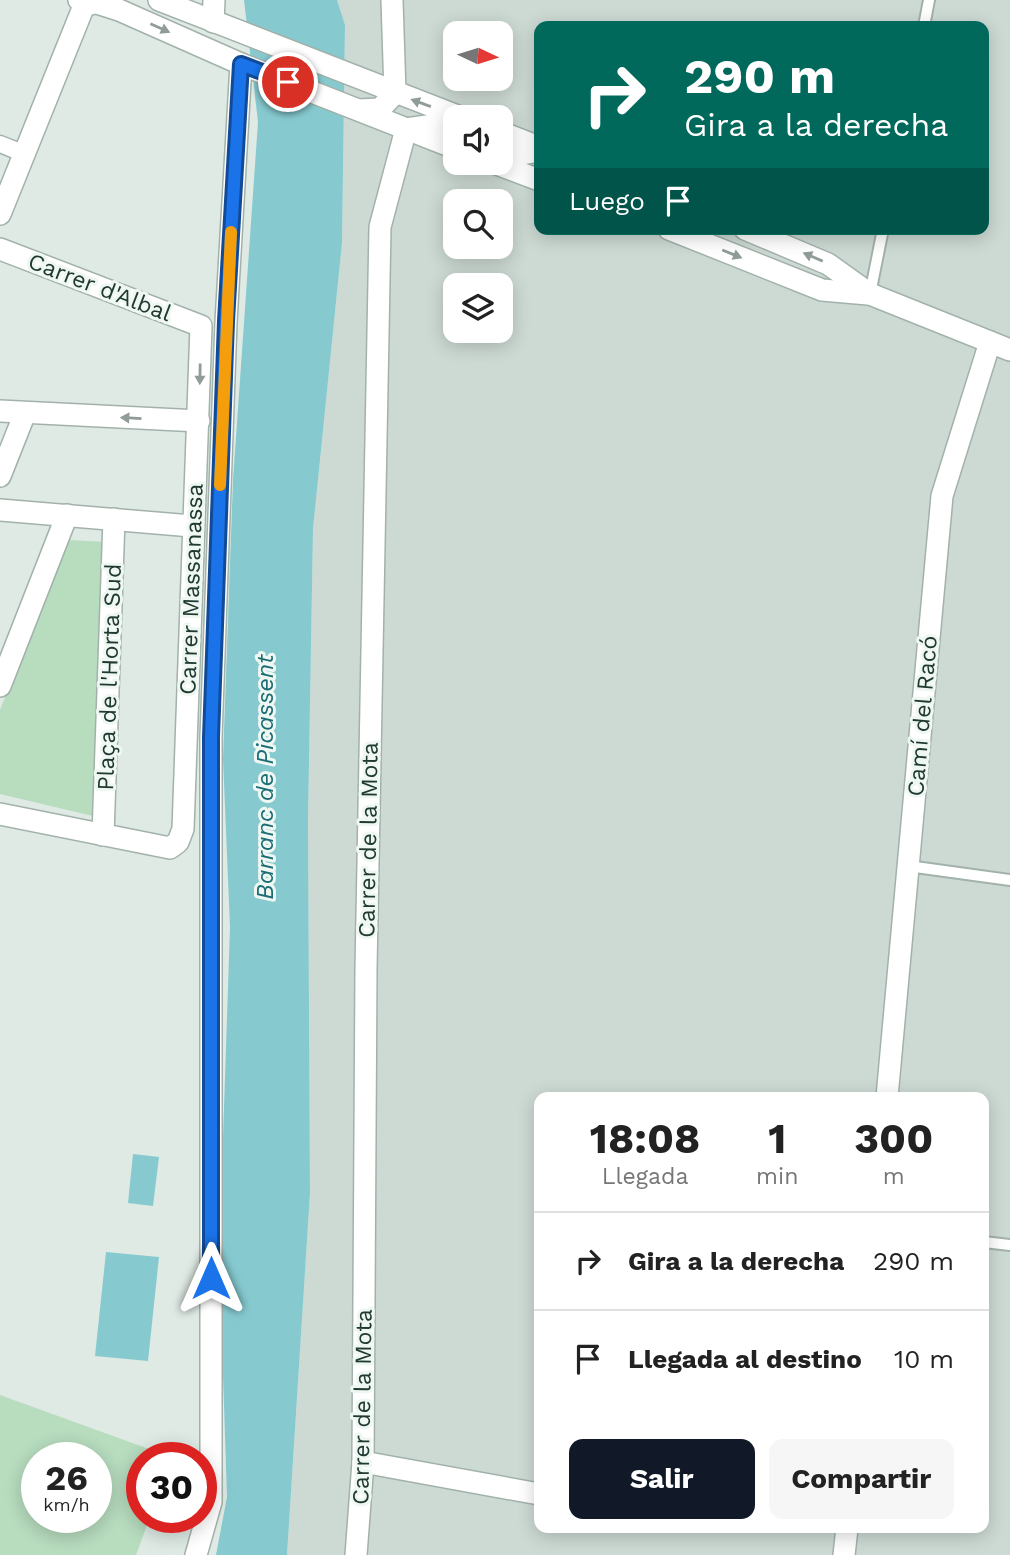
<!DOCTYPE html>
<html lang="es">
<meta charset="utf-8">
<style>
:root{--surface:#fff;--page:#f6f6f6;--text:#222;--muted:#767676;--line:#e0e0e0;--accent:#111827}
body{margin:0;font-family:"Work Sans",sans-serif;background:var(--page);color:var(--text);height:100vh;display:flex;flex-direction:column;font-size:26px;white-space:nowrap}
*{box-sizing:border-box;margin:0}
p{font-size:23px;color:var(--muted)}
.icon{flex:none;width:38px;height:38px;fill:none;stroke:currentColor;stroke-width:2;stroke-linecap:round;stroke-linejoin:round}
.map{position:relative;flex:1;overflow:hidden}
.side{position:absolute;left:534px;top:1092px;width:455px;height:441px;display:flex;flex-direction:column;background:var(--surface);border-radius:14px;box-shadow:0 4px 18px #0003}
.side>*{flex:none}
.guide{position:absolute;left:534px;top:21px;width:455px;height:214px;border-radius:14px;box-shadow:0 4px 18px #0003;background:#00695c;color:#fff;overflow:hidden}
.needle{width:46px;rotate:94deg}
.controls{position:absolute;left:443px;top:21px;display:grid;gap:14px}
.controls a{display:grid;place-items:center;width:70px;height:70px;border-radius:14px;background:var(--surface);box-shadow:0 4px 18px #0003;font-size:35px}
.speed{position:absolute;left:21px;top:1442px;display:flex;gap:14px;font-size:35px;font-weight:700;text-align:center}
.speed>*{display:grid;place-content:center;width:91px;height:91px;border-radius:50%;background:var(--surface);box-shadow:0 4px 18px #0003;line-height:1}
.speed small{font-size:18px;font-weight:400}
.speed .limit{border:10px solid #d22;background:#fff;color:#111}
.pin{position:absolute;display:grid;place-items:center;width:60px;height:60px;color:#fff;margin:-30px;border:4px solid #fff;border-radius:50%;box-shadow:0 2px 7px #0007}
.me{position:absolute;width:77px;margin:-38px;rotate:0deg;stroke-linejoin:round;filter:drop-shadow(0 0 5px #0008)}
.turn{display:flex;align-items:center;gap:24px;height:147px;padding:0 35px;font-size:32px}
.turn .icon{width:91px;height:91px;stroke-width:2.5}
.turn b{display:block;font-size:49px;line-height:60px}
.then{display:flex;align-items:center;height:66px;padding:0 35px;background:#0003;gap:14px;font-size:26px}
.eta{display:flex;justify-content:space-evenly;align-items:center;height:119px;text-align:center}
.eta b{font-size:42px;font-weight:700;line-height:49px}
.cta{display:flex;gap:14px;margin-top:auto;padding:14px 35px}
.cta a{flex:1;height:80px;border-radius:14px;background:var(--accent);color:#fff;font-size:28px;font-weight:700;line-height:80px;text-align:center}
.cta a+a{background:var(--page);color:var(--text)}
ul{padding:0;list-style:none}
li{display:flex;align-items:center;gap:21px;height:98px;padding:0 35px;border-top:2px solid var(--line)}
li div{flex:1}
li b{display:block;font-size:26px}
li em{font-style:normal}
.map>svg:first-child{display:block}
</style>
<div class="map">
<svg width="1010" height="1555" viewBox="0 0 1010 1555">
<rect width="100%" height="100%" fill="#dfeae4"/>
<path fill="#cddad3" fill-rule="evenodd" d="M337,0h673v1555h-723l23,-362 -2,-373 5,-291 29,-286 3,-218zM539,26h445v203h-445zM455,33h45v46h-45zM455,117h45v46h-45zM455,201h45v46h-45zM455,285h45v46h-45zM539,1097h445v431h-445z"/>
<g fill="#b7dcbe" fill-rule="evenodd">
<path d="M66,540l42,2 -11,275 -97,-23v-84z"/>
<path d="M0,1395l171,62 -29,1v59h8l-14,38h-136zM37,1458h59v59h-59z"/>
</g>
<g fill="#86cad0">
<path d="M244,0h93l8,25 -3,218 -29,286 -5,291 2,373 -23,362h-71l11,-58 -5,-152v-177l8,-241 -7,-168 10,-279 25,-358z"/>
<path d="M133,1154l26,3 -6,49 -25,-3z"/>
<path d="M106,1252l53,5 -11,104 -53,-5z"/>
</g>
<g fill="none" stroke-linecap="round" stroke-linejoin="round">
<defs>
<g id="service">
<path d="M924,26l5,-26"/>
<path d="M870,294l13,-65"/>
<path d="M908,866l102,14"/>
<path d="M984,1242l26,3"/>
</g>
<path id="pedestrian" d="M0,144l25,10"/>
<g id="minor">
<path d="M213,22l1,-22"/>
<path d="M359,110l21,-1 15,-16 -3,-93"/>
<path d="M500,151l11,5 28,-5"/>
<path d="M0,214l85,-211"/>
<path d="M0,249l201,77 -18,503 -5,13 -8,6 -170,-34"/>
<path d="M0,411l199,10"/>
<path d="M0,476l25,-63"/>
<path d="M0,510l192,16"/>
<path d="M0,686l67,-171"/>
<path d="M103,835l11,-316"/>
<path d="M887,1097l55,-601 48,-154"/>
<path d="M363,1462l176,32"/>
<path d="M196,1555l15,-53v-765l15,-415 15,-258"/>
<path d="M356,1555l7,-93 3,-493 14,-742 26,-98 28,-4 21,8"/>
<path d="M844,1555l3,-27"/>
</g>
<g id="tertiary">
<path d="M79,0l12,4 11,-4"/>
<path d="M159,0l301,117"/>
<path d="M97,3l22,7 122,54 214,84"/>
<path d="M500,132l39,15"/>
<path d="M494,163l45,17"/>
<path d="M669,229l153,61 46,4"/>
<path d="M745,229l83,35 42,30 140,56"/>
</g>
</defs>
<use href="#service" stroke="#a2b2ab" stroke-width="14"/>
<use href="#pedestrian" stroke="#a2b2ab" stroke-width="19"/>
<use href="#minor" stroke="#a2b2ab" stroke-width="24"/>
<use href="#tertiary" stroke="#a2b2ab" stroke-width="24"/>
<use href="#service" stroke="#fff" stroke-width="10"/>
<use href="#pedestrian" stroke="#fff" stroke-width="16"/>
<use href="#minor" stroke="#fff" stroke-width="21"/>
<use href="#tertiary" stroke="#fff" stroke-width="21"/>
</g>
<defs><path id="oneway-solid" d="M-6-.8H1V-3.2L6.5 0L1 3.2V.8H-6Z" transform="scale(1.75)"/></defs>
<g fill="#909c98">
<use href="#oneway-solid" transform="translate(160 28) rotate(24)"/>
<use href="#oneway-solid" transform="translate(421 103) rotate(-160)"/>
<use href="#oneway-solid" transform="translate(732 254) rotate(22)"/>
<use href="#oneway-solid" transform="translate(813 257) rotate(-157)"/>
<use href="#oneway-solid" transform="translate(200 374) rotate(91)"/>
<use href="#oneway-solid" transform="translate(131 418) rotate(-177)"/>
</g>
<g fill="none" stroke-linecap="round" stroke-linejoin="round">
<defs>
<path id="route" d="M211,1278v-541l15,-416 15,-257 47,18"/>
</defs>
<use href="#route" stroke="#114b97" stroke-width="18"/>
<use href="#route" stroke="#1a73e8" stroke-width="12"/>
<path stroke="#f59e0b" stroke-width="12" d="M220,485l11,-253"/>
</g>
<g text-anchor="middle" stroke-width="6" stroke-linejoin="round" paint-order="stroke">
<g font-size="23" fill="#203a31" stroke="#eff7f2">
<text transform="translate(100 287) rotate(21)" y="8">Carrer d'Albal</text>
<text transform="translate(191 589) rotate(-88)" y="8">Carrer Massanassa</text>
<text transform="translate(109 677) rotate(-88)" y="8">Plaça de l'Horta Sud</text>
<text transform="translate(922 716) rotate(-85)" y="8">Camí del Racó</text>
<text transform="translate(368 840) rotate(-89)" y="8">Carrer de la Mota</text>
<text transform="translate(362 1407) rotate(-89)" y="8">Carrer de la Mota</text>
</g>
<g font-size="24" font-style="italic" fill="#1b6d75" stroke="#eff7f2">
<text transform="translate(265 777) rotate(-90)" y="8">Barranc de Picassent</text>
</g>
</g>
</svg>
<div class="controls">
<a><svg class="needle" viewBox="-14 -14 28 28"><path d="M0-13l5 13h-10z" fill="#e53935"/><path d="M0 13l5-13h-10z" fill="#767676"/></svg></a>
<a><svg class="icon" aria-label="sound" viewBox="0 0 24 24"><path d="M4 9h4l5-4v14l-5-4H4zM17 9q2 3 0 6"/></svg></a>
<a><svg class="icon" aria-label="search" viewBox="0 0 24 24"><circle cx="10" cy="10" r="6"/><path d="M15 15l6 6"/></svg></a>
<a><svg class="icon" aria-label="layers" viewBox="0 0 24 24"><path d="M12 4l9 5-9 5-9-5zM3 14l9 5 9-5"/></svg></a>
</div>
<div class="speed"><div>26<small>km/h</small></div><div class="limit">30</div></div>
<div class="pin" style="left:288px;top:82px;background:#d93025"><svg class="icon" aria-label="arrive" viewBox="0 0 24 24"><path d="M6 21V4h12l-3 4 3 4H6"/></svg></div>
<svg class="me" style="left:211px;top:1278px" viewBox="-20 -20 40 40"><path d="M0-17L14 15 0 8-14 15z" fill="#1a73e8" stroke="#fff" stroke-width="4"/></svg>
<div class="guide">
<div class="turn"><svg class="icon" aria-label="right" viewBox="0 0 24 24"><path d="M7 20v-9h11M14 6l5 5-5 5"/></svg><div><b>290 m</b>Gira a la derecha</div></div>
<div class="then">Luego<svg class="icon" aria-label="arrive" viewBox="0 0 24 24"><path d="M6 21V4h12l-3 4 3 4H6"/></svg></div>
</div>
<section class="side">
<div class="eta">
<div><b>18:08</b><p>Llegada</p></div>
<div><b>1</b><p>min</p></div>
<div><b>300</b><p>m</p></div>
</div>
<ul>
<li><svg class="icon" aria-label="right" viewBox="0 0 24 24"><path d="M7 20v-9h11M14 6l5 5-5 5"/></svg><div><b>Gira a la derecha</b></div><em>290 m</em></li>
<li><svg class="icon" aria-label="arrive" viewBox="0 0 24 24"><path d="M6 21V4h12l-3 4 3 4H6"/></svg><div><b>Llegada al destino</b></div><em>10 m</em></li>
</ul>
<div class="cta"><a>Salir</a><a>Compartir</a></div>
</section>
</div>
